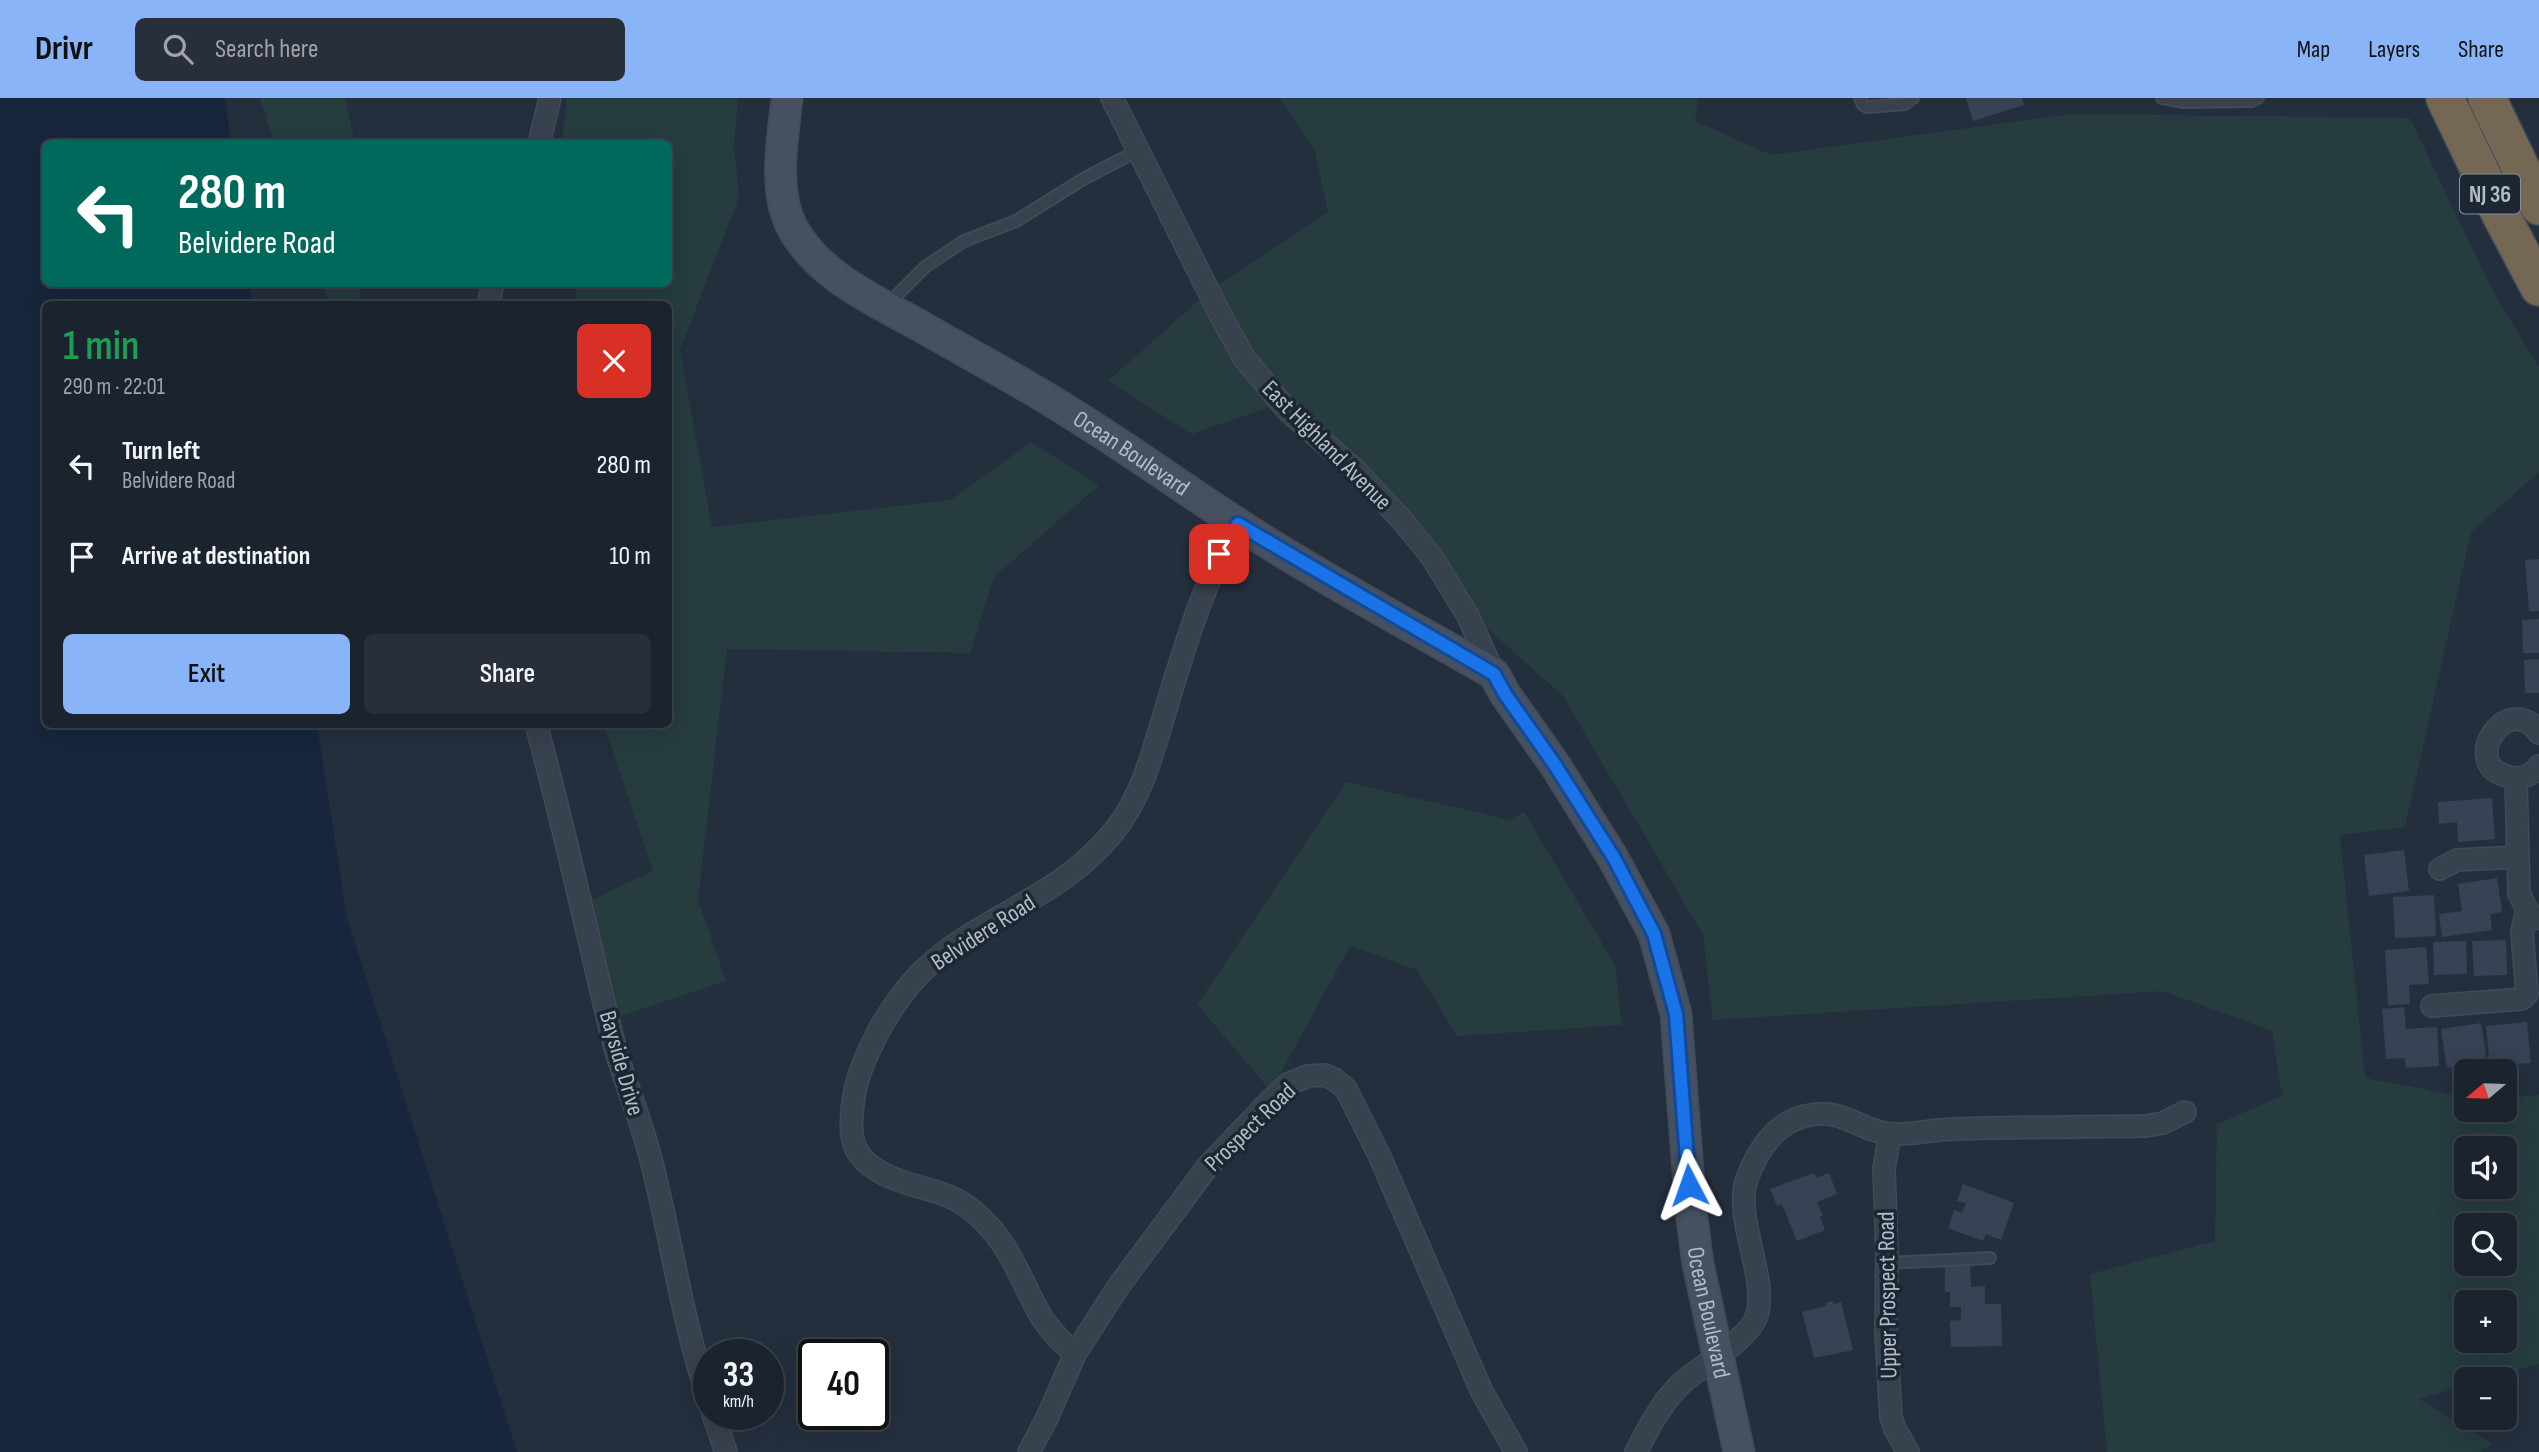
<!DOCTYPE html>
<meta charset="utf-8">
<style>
:root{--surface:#1b232e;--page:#282f3a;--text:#f1f3f6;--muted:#a0a4aa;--line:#39404a;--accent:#8ab4f8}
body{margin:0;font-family:"Sofia Sans Condensed",sans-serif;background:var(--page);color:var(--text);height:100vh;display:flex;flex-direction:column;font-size:26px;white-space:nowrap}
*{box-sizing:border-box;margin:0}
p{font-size:23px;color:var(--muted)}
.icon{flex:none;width:38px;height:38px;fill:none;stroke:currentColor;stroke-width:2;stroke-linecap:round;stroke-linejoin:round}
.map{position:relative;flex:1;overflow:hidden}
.sheet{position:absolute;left:42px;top:203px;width:630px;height:427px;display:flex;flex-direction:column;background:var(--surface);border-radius:10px;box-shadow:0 7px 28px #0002,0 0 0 2px var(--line)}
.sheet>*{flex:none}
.top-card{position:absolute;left:42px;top:42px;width:630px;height:147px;border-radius:10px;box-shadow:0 7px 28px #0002,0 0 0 2px var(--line);background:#00695c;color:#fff;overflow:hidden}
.needle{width:46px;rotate:251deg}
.fabs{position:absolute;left:2454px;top:961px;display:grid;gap:14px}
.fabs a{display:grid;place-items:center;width:63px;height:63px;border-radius:10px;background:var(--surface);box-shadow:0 7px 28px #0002,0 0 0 2px var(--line);font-size:35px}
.speed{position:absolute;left:693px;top:1241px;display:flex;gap:14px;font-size:35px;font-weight:700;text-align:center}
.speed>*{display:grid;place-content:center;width:91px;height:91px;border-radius:50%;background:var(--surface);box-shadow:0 7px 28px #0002,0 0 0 2px var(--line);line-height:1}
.speed small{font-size:18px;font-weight:400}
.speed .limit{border:4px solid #111;border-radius:10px;background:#fff;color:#111}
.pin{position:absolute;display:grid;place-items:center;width:60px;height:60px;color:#fff;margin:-30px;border-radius:14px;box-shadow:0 4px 10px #0006}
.me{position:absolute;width:77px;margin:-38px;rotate:356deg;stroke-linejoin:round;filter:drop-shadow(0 0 5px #0008)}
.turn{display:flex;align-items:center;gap:24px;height:147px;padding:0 21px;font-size:32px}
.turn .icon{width:91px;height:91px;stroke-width:2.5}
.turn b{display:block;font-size:49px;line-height:60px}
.round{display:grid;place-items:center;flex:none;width:74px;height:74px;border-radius:10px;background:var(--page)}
.summary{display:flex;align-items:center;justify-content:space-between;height:119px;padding:0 21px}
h1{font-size:42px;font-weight:600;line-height:52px;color:#1e9e55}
.cta{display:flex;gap:14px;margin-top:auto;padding:14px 21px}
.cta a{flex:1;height:80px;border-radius:10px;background:var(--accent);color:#111;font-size:28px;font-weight:600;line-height:80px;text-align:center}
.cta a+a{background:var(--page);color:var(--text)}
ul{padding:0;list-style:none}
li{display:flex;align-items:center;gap:21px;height:91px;padding:0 21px}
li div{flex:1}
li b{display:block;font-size:26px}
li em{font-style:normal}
header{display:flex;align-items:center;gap:42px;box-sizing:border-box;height:98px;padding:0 35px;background:var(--accent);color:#111}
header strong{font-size:33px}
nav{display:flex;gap:38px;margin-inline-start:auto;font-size:24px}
.search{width:490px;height:63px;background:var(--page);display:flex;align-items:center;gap:18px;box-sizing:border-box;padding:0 24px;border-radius:10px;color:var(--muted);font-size:26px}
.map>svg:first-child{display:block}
</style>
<header>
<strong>Drivr</strong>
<div class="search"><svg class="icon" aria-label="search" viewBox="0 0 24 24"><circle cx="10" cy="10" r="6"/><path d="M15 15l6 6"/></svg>Search here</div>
<nav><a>Map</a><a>Layers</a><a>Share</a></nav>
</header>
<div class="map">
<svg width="2539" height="1354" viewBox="0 0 2539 1354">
<rect width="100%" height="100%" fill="#242f3e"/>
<g fill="#263c3f" fill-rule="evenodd">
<path d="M260,0h85l10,45h-81z"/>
<path d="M567,0h171l-4,48 5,51 -59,153 32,177 239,-27 80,-58 68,43 -105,92 -24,76 -243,-4 -29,251 28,81 -117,39 -30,-114 74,-35 -49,-146 64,-1v-420h-95l5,-20h90v-140h-106z"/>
<path d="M1280,0h418l-3,23 76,34 300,-41 339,4 80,168 49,82v104l-68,60 -66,295 -65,8 25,243 101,19v13h38v-12l35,-3v269l-52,15h-21v6l-47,14 74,45 -13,8h-373l-17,-178 125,-33 2,-117 65,-28 -10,-65 -109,-40 -450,29 -10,-85 -140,-239 -109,-97 -46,-78 -133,-116 -83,29 -84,-53 101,-90 119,-79 -14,-63zM2466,1050h38v38h-38zM2466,1127h38v39h-38zM2466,1204h38v38h-38z"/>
<path d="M322,186h39l-3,20h-28z"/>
<path d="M1346,684l164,38 14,-8 91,153 7,60 -165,11 -40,-66 -67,-24 -79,145 -74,-86z"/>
</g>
<path fill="#17263c" d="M0,0h225l6,45 -185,1v140h203l3,20h-206v420l271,1 30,193 170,534h-517z"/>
<g fill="#364354">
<path d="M1966,0h56l2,7 -51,16z"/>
<path d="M2539,461v52h-10l-4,-51z"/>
<path d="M2539,521v34h-16l-1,-33z"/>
<path d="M2539,561v34h-14l-1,-33z"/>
<path d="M2492,700l3,41 -37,3 -1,-20 -18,2 -1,-22z"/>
<path d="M2404,752l5,41 -40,5 -5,-41z"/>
<path d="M2497,780l5,34 -12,2 2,16 -50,7 -3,-23 23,-3 -4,-27z"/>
<path d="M2434,797l2,41 -41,2 -2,-41z"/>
<path d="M2506,842l1,35 -33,1 -2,-35z"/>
<path d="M2466,843l1,33 -33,1 -1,-33z"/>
<path d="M2426,849l3,37 -20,1 1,19 -22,1 -3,-55z"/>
<path d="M2404,909l2,22 31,-2 2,39 -33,2 -1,-10 -19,1 -4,-50z"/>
<path d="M2527,924l4,41 -41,3 -4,-40z"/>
<path d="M2481,925l6,39 -40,6 -6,-39z"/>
<path d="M1814,1075l2,5 13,-5 8,21 -20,8 6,14 -3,1 5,13 -28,11 -15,-37 -5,2 -7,-17z"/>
<path d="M1963,1086l51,19 -13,37 -15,-6 -3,7 -35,-13 6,-18 8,3 4,-10 -9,-2z"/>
<path d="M1945,1167h25l1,22 14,-1v18h16l1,42 -51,1 -1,-26 11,-1v-13h-11v-15h-5z"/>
<path d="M1833,1203v3l8,-2 12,48 -39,8 -12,-46 24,-6v-3z"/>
</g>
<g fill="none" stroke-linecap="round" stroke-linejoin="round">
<defs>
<g id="lane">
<path d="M1860,0l3,7 4,2 38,-3 8,-6"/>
<path d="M2162,0l22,4 67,-1 7,-3"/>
<path d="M887,207l38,-38 39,-26 52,-20 69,-43 54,-28"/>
<path d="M1887,1165l103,-5"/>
</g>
<g id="street">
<path d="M1112,0l108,216 24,44 43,52 69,61 45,48 31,38 36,59 26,58"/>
<path d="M539,46l11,-46"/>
<path d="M488,206l5,-20"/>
<path d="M536,626c29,105 51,211 77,316 10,38 26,74 36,112 22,82 32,167 60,248"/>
<path d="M2539,635c-31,-45 -83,33 -29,44 11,3 22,-2 29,-11"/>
<path d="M2516,681l3,114 8,17 7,9"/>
<path d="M2440,771l17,-9 61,-3"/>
<path d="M2432,908l90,-7 5,-5 -5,-62 5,-22"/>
<path d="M1890,1036l-6,34 3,87 -1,77 5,85 4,12 13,23"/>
<path d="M1075,1256c-12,-11 -24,-22 -33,-36 -19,-33 -31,-71 -59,-98 -10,-10 -22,-19 -35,-24 -28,-11 -62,-14 -84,-36 -16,-16 -13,-37 -11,-57 3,-26 13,-47 25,-71 15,-27 32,-52 57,-72 59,-49 130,-66 180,-130 28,-35 39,-82 52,-125 19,-62 37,-125 71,-181"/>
<path d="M713,1316l13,38"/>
<path d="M1029,1354l18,-34 28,-64 43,-67 90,-121 57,-60 23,-22 20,-8 16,-1 10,4 12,10 34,68 102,235 34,60"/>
<path d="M1636,1354c13,-25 26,-51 47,-70 18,-16 67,-43 74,-67 11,-38 -24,-99 -10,-136 10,-28 28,-56 58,-63 37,-10 55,16 87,18 20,1 42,-5 63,-5 64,-2 127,-2 191,-3l17,-3 22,-11"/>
</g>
<g id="secondary">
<path id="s1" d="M787,0c-4,40 -15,93 6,131 27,48 83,72 129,98 49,28 100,55 147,85 65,40 126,85 191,126 76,48 156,91 234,136l11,20 50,71 58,93 41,76 22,80 15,197 7,53 41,188"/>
</g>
<g id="highway">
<path d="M2445,0l56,117 38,72"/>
<path d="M2487,0l52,108"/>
</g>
</defs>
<use href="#lane" stroke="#414a57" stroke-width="14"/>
<use href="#street" stroke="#414a57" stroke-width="24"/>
<use href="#secondary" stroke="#414a57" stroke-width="33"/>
<use href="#highway" stroke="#434c59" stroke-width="40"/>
<use href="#lane" stroke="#38414e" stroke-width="10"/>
<use href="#street" stroke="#38414e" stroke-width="21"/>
<use href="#secondary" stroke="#465061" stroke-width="30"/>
<use href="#highway" stroke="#746855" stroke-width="37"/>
</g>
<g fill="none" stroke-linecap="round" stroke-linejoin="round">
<defs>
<path id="route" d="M1219,456l19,-30 256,150 11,20 50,71 59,93 40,76 22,80 13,171"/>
</defs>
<use href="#route" stroke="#114b97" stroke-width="18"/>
<use href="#route" stroke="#1a73e8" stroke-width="12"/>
</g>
<g text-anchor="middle" stroke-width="7" stroke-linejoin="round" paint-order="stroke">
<rect fill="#1d2633" stroke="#878f9c" stroke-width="2" x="2460" y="76.5" width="60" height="39" rx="5"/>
<g font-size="23" font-weight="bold" fill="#b4bcc9">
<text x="2490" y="104">NJ 36</text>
</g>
<g font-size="24" fill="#b4bcc9" stroke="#1d2633">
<text transform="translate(1327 347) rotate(45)" y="8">East Highland Avenue</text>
<text dy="8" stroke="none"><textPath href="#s1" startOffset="542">Ocean Boulevard</textPath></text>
<text transform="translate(983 834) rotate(-33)" y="8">Belvidere Road</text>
<text transform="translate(622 965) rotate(74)" y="8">Bayside Drive</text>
<text transform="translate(1250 1029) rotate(-44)" y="8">Prospect Road</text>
<text transform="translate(1887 1197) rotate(-91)" y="8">Upper Prospect Road</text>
<text dy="8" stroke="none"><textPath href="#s1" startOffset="1656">Ocean Boulevard</textPath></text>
</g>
</g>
</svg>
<div class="fabs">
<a><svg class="needle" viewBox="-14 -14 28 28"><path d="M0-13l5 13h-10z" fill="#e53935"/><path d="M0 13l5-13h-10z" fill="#a0a4aa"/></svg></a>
<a><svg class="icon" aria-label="sound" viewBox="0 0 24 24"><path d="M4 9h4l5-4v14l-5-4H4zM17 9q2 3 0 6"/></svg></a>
<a><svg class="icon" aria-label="search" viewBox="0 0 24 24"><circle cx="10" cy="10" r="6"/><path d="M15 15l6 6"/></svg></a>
<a>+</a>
<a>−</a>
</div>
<div class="speed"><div>33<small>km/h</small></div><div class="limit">40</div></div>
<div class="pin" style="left:1219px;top:456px;background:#d93025"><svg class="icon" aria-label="arrive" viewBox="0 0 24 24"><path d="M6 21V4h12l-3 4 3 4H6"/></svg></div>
<svg class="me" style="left:1689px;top:1087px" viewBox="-20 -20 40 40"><path d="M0-17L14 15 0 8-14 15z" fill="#1a73e8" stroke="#fff" stroke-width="4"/></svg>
<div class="top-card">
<div class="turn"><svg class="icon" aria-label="left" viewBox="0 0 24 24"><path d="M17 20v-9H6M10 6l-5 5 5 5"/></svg><div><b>280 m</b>Belvidere Road</div></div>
</div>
<section class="sheet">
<div class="summary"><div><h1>1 min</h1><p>290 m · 22:01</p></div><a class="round" style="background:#d93025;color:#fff"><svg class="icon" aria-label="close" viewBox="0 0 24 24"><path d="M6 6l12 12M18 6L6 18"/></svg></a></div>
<ul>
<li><svg class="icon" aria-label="left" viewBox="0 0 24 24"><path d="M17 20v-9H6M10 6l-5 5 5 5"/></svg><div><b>Turn left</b><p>Belvidere Road</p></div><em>280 m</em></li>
<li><svg class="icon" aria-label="arrive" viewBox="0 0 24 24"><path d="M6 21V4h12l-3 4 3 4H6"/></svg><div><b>Arrive at destination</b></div><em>10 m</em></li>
</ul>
<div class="cta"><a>Exit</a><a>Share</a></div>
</section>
</div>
